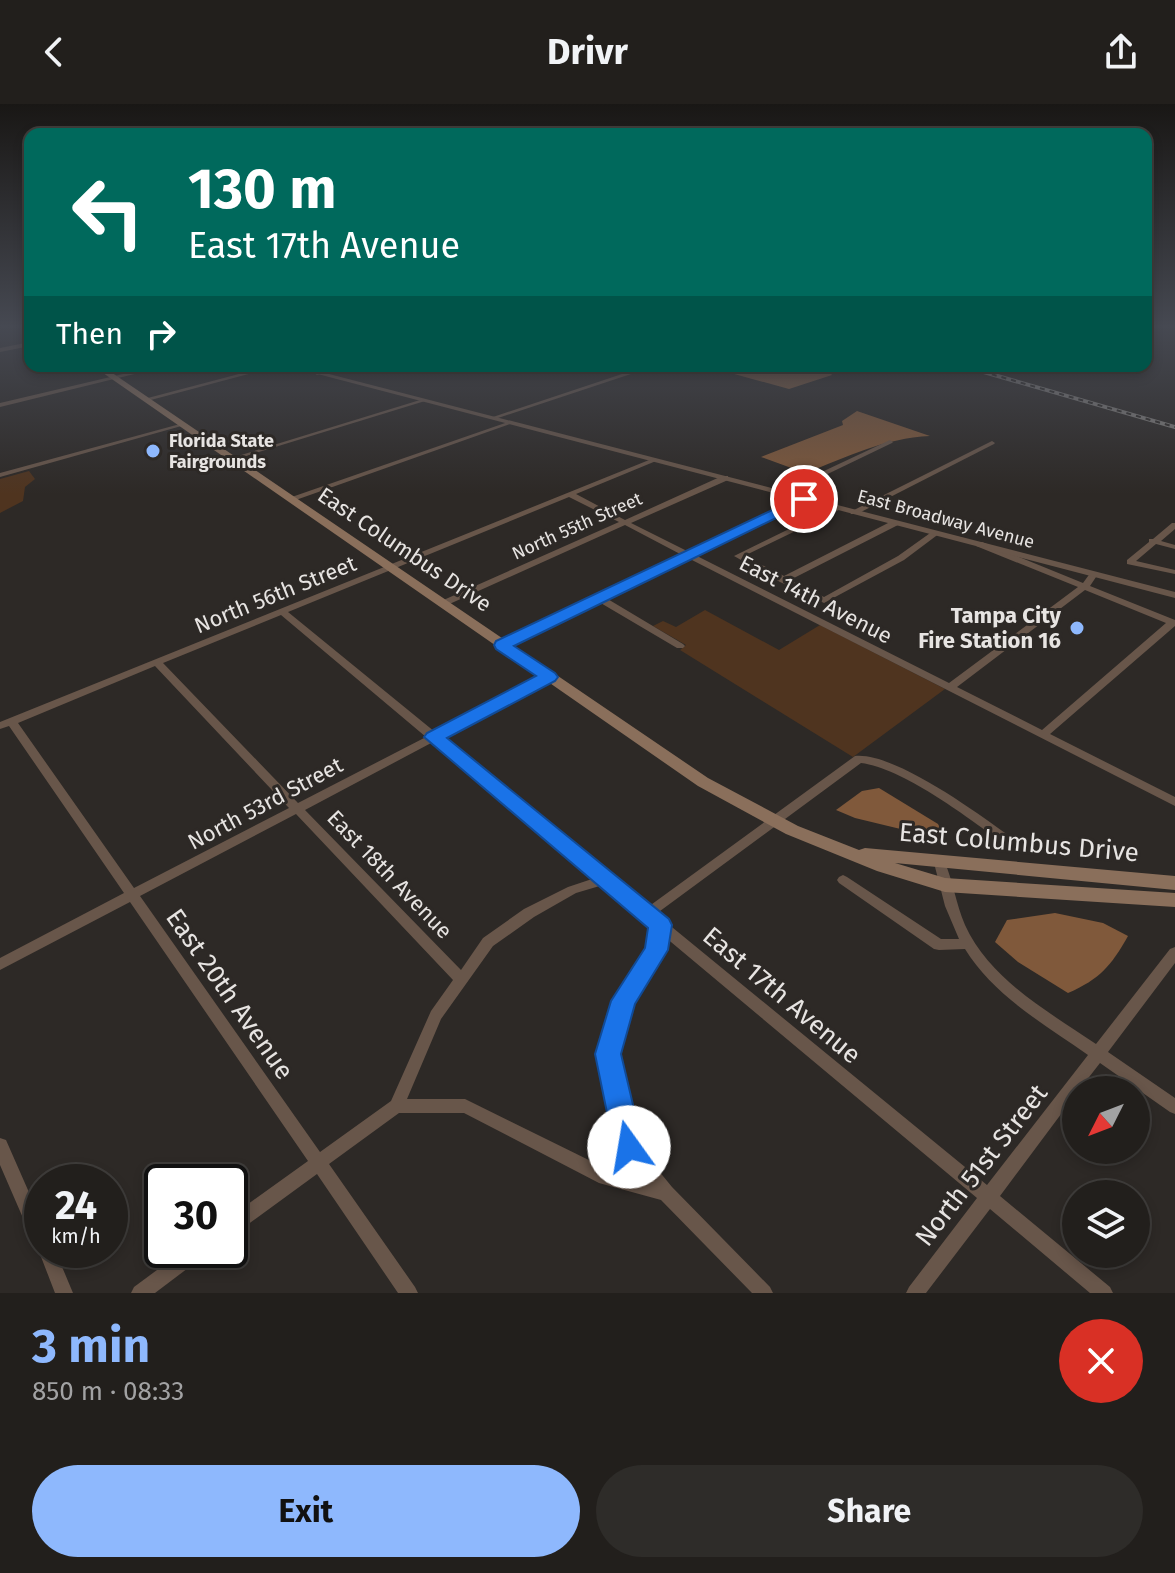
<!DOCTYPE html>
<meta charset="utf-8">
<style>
:root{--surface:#221f1c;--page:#2e2c29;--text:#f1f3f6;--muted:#a2a2a3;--line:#3f3d3b;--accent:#8eb8fd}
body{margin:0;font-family:"Fira Sans",sans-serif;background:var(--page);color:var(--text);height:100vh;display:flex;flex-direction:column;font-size:30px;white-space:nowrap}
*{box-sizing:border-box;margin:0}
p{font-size:26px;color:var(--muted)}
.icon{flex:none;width:44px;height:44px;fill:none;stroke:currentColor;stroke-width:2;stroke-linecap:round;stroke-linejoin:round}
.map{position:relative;height:1189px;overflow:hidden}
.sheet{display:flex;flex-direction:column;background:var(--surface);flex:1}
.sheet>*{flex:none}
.guide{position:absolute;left:24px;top:24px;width:1128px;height:244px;border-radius:16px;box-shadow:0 4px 12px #0003,0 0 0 2px var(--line);background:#00695c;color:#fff;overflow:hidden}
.needle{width:52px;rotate:228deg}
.tools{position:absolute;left:1062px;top:972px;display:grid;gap:16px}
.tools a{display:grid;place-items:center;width:88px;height:88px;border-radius:50%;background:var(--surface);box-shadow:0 4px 12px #0003,0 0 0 2px var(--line);font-size:40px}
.speed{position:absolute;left:24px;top:1060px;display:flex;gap:16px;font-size:40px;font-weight:700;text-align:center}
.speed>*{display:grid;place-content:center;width:104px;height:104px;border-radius:50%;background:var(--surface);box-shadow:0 4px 12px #0003,0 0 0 2px var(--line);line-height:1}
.speed small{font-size:20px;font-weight:400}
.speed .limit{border:4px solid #111;border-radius:12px;background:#fff;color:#111}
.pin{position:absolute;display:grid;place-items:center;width:68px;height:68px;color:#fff;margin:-34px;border:4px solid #fff;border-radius:50%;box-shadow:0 2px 8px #0007}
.me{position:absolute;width:88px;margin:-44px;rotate:347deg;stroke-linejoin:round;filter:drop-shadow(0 0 6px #0008)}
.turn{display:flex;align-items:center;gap:28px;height:168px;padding:0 32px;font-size:36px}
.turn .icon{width:104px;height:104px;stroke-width:2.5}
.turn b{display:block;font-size:56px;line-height:68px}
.then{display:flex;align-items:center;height:76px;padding:0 32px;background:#0003;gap:16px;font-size:30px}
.round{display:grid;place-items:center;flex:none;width:84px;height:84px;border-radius:42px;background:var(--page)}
.overview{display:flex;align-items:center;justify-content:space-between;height:136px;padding:0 32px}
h1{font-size:48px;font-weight:700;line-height:60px;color:var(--accent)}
.primary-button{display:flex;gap:16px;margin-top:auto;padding:16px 32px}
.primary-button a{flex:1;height:92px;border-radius:48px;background:var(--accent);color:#111;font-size:32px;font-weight:700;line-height:92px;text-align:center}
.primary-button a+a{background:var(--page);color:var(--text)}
header{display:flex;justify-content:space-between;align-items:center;height:104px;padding:0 32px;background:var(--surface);font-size:36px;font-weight:700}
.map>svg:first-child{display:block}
</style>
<header><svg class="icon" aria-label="back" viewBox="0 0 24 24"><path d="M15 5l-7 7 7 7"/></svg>Drivr<svg class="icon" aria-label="share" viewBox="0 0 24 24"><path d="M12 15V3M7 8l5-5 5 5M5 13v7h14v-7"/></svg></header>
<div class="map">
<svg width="1175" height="1189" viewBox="0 0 1175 1189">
<rect width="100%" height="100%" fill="#2d2926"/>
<g fill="#4f341f">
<path d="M29,367l6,8 -10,8 -2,14 -23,12v-34z"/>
<path d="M705,506l74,40 41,-25 125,64 -92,68 -173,-107 6,-5 -33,-19 10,-5 13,6z"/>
</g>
<g fill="#7f583a">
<path d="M752,262l27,5 13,-1 -2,-4h34l8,9 -43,14 -80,-22z"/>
<path d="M857,307l73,25c-46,2 -82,21 -125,37l-44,-16 82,-32 -1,-4z"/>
</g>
<g fill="#80593b">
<path d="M879,684l59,36 8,16 -91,-22 -19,-8 26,-19z"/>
<path d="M1055,809l48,10 25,13c-17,30 -28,43 -60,57l-50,-31 -23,-20 12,-22z"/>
</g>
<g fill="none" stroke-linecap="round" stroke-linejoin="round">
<g fill="#68564a" fill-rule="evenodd">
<path d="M30,238v4l-30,6v-4z"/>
<path d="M157,262h10l-167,41v-4z"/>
<path d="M269,262h10l-132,35 -3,-2z"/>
<path d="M335,262h9l-27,9 -3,-2z"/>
<path d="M532,262h8l12,5 -5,1z"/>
<path d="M646,262h9l-160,53 -5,-1z"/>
<path d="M420,296l5,1 -192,59 -5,-1z"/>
<path d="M508,318l5,1 -220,78h-3l-4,-2z"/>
<path d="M180,320l5,1 -185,52v-4z"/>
<path d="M890,336l3,2 -1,1 -108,52 -7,-2z"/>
<path d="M992,337l3,2 -1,1 -137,70h-6l-1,-2z"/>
<path d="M654,354l3,2 -1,1 -80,33 49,26 97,-44h6v4l-97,43 58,29 112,-55h6v4l-112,54 254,128 129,-96 -102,-41v-4h6l101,41 8,-11h6l1,2 -8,12 85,34v6l-125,108 125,63v9l-487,-248 -82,40 77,46 2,2 -2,2h-6l-78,-46 -94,45h-6l-2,-2 2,-2 183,-88 -57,-30 -180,81h-6l-1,-2 1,-2 180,-80 -50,-25 -281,115 147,120 111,-57h6l2,2 -2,2 -110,59 206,169 207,-151c39,-4 121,56 153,79l2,3 -2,3 -4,1 -4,-1c-34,-25 -98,-73 -139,-78l-205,151 331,271 101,-130c-44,-31 -94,-59 -123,-106l-26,1 -5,-1 -95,-66 -2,-3 2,-3 4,-2 4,2 94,62h18l-14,-33 -11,-43 2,-3 4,-2 4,2c9,21 12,44 21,65 25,55 84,87 131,119l74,-95 5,-2v16l-67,89 67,46v16l-5,-2 -70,-49 -21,27h-3v4l-76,102 110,91 3,6h-23l-100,-84 -64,84h-20l3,-6 68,-89 -312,-261 -4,17 -32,49 -14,51 21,89 36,44 98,100 3,6h-21l-91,-93 -62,-17 -135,-70h-65l-70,51 86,123 3,6h-20l-81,-119 -81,59 -6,2v-18l78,-56 -178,-259 -130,68v-12l124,-65 -115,-167 -9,3v-7zM1085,486l81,33 -124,107 -85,-43zM281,511l145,122 -128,66 -135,-140zM155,562l134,142 -155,80 -116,-165zM433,638l162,136 -27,9 -44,22 -41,29 -22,32 -156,-160zM296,710l157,166 -22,31 -40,90 -71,51 -180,-256zM603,781l51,42 -4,22 -34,52 -15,53 20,91 -18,22 -138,-68h-58l34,-80 52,-73 41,-29 42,-24zM629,1056l15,19 -25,-7z"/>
<path d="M836,402h3l4,2 -99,48 40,20 108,-55h6v4l-108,55 34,17 74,-41 35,-25h3l4,2 -36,27 -80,43 -44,-21 -46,-26z"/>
<path d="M1172,419h3v6l-14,12 14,4v4l-19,-5 -20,17 39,9v4l-48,-10v-4l22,-18v-3h4z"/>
<path d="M0,1034l6,2 36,82v28h13l18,43h-18l-17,-44 -2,-1 -36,-83z"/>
<path d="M184,1146h23l-3,6 -49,37h-24l3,-6z"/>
</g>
<path fill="#68564a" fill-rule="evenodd" d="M287,262h11l877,226v6z"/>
<path fill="#8a6f5b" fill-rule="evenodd" d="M93,262h9l606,412 90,48 61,24 6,-2 310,28v14l-280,-27 50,15 230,15v14l-230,-15 -68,-21 -91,-37 -88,-48z"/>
<defs>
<path id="rail" d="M963,262l212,61"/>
</defs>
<use href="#rail" stroke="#83807d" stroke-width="4"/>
<use href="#rail" stroke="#2d2926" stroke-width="2" stroke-dasharray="5" stroke-linecap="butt"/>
</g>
<linearGradient id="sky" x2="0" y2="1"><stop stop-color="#191715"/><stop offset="0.57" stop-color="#464952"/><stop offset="1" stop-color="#464952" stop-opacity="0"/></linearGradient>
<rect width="1175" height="390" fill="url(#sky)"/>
<path fill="#1a73e8" stroke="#114b97" stroke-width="2" d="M804,391l5,1v6l-295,144 41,27 3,4 -3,4 -108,57 222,181 3,6 -4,25 -33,54 -14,50 22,93 -4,10 -10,4 -10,-4 -5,-10 -19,-93 16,-53 34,-53 3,-20 -224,-191 3,-4 109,-57 -40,-27 -2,-4 2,-4z"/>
<g fill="#8eb8fd" stroke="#2d2926" stroke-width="3">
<circle cx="153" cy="347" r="8"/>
<circle cx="1077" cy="524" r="8"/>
</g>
<g text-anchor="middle" stroke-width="6" stroke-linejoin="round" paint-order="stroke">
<g font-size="18" font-weight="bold" fill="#e7e4e2" stroke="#2d2926" text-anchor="start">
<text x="169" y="343">Florida State<tspan x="169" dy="21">Fairgrounds</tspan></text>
</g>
<g font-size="18" fill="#e7e4e2" stroke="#2d2926">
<text transform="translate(946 415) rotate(15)" y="6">East Broadway Avenue</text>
<text transform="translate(577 422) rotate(-24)" y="6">North 55th Street</text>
</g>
<g font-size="22" fill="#e7e4e2" stroke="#2d2926">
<text transform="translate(405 445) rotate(34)" y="8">East Columbus Drive</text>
<text transform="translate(275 490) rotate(-22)" y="8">North 56th Street</text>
<text transform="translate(816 495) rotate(27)" y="8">East 14th Avenue</text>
<text transform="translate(265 699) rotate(-28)" y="8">North 53rd Street</text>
<text transform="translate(390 770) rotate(46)" y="8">East 18th Avenue</text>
</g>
<g font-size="22" font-weight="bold" fill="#e7e4e2" stroke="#2d2926" text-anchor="end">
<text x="1061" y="519">Tampa City<tspan x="1061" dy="25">Fire Station 16</tspan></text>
</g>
<g font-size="26" fill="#e7e4e2" stroke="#2d2926">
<text transform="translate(1019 738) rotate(5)" y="9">East Columbus Drive</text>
<text transform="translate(230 890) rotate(55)" y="9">East 20th Avenue</text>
<text transform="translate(782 891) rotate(40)" y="9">East 17th Avenue</text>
<text transform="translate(981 1061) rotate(-52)" y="9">North 51st Street</text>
</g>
</g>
</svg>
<div class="tools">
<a><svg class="needle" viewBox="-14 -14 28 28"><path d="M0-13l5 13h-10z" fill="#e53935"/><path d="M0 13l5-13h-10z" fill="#a2a2a3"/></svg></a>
<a><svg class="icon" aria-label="layers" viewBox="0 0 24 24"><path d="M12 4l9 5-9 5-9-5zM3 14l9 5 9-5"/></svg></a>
</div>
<div class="speed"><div>24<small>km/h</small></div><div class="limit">30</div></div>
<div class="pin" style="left:804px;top:395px;background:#d93025"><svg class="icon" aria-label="arrive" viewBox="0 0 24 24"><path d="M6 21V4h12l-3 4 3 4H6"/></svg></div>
<svg class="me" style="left:629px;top:1043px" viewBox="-20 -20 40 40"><circle r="19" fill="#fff"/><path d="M0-13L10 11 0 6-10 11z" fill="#1a73e8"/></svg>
<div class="guide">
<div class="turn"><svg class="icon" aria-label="left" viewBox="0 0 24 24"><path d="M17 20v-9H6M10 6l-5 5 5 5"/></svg><div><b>130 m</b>East 17th Avenue</div></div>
<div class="then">Then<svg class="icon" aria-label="right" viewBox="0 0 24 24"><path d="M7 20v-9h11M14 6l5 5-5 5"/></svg></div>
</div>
</div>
<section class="sheet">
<div class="overview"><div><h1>3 min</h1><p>850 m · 08:33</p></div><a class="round" style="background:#d93025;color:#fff"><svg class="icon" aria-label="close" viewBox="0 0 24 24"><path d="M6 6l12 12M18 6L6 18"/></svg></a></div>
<div class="primary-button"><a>Exit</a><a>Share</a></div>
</section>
